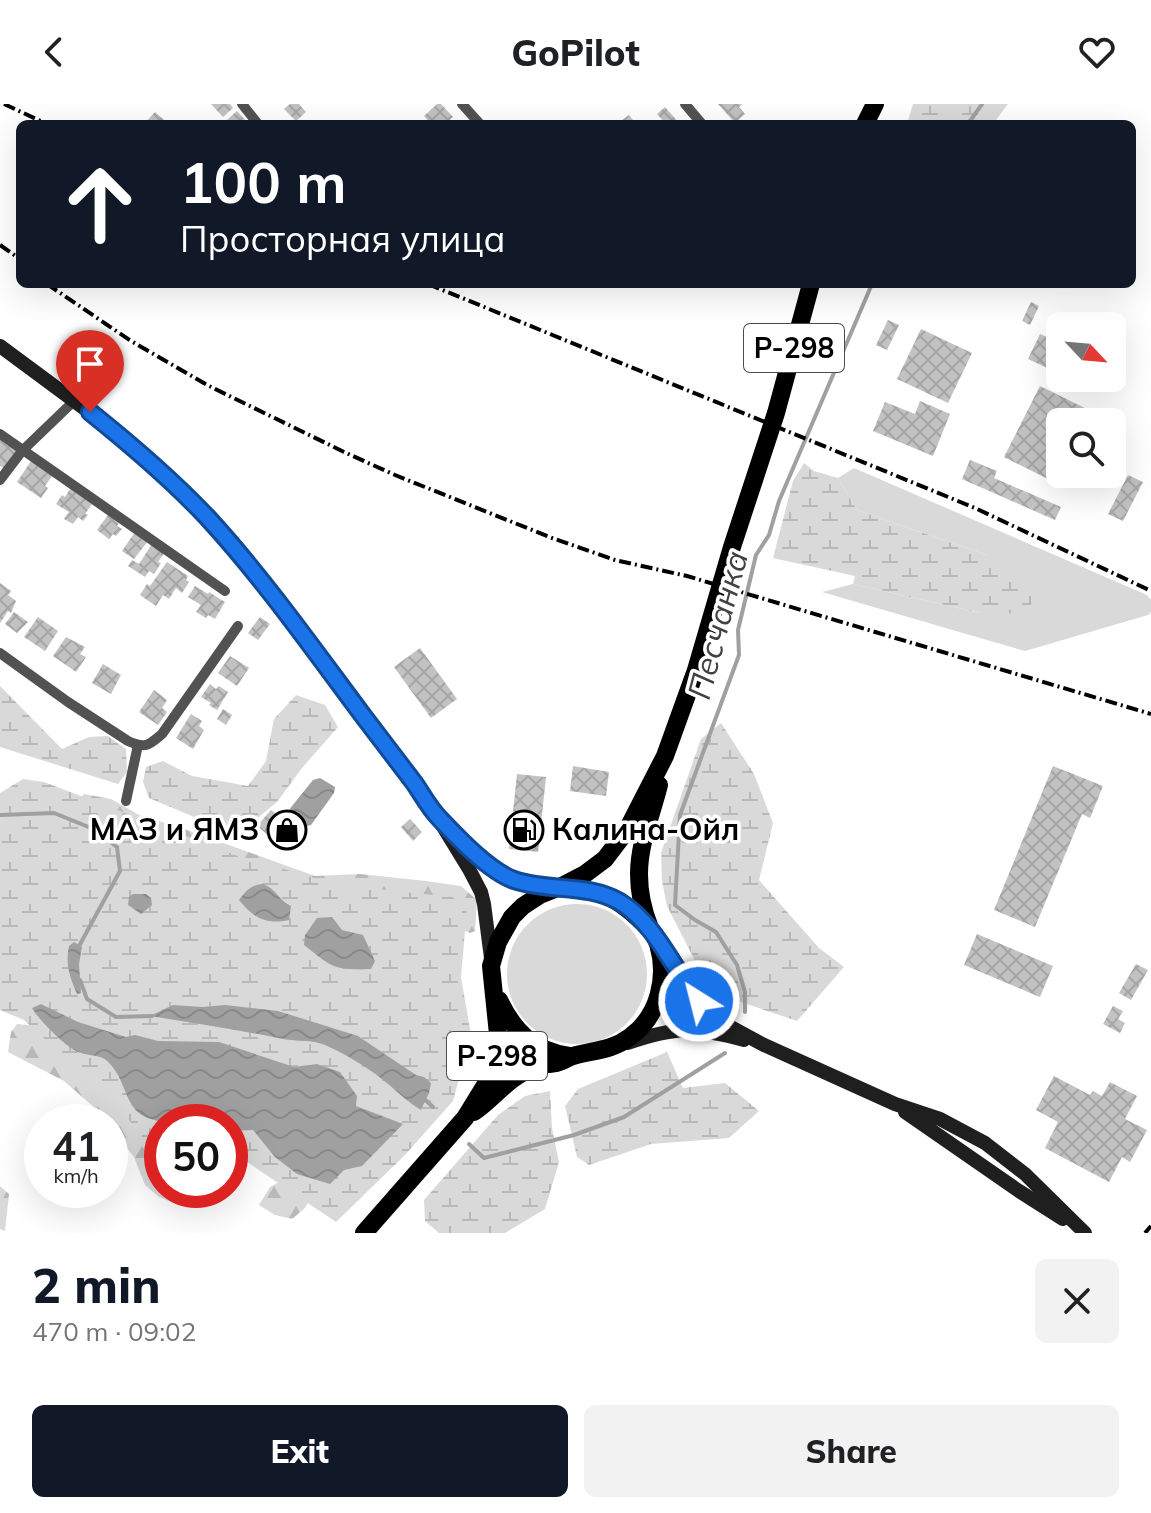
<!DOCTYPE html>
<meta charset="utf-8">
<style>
:root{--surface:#fff;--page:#f2f2f2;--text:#202124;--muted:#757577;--accent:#111827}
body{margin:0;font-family:Mulish,sans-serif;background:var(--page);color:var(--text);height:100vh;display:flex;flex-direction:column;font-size:30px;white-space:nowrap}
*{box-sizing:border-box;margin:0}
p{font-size:26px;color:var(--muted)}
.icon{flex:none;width:44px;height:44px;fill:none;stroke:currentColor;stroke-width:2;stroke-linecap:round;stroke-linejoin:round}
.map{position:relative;height:1129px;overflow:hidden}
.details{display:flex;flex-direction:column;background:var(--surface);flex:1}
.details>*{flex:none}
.banner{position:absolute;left:16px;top:16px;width:1120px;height:168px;border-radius:12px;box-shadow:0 8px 32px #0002;background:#111827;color:#fff;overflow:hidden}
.needle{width:52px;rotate:116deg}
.fabs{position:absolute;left:1046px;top:208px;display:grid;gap:16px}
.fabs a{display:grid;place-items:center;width:80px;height:80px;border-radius:12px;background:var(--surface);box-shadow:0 8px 32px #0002;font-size:40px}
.speed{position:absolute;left:24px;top:1000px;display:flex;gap:16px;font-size:40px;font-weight:700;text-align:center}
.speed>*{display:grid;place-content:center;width:104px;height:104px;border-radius:50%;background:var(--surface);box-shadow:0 8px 32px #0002;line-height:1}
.speed small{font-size:20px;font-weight:400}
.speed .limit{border:12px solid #d22;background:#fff;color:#111}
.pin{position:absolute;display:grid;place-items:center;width:68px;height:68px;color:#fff;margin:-82px -34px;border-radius:50% 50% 50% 0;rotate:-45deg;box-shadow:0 0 8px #0007}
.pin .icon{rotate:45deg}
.me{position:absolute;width:88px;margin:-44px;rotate:324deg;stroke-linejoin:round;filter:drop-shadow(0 0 6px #0008)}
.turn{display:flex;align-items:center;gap:28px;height:168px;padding:0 32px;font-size:36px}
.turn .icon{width:104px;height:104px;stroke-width:2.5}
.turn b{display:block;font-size:56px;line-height:68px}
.round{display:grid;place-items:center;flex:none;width:84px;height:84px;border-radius:12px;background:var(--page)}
.head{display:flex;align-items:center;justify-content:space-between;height:136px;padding:0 32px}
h1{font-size:48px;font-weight:800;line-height:60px;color:var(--accent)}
.button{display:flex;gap:16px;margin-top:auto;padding:16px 32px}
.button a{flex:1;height:92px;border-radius:12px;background:var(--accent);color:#fff;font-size:32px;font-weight:800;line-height:92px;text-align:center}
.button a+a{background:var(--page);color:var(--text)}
header{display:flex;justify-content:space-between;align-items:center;height:104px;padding:0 32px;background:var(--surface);font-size:36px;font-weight:800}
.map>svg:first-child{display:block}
</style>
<header><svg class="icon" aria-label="back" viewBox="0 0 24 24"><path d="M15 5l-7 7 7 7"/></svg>GoPilot<svg class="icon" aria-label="heart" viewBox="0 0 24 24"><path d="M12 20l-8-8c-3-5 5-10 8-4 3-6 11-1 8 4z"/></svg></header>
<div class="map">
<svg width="1151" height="1129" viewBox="0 0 1151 1129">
<defs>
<pattern id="forest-firs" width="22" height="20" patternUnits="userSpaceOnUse" patternTransform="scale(2)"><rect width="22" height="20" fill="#d9d9d9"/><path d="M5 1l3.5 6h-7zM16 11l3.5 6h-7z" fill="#b8b8b8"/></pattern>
<pattern id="wetland-marsh" width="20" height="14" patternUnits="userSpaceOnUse" patternTransform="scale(2)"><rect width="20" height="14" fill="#d9d9d9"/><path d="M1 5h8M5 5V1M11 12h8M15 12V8" fill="none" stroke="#b8b8b8"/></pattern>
<pattern id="water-waves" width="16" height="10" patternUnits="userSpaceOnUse" patternTransform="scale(2)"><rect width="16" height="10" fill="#a0a0a0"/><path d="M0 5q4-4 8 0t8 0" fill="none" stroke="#888"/></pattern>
<pattern id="building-cross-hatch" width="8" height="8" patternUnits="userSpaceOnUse" patternTransform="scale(2)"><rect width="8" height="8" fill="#c2c2c2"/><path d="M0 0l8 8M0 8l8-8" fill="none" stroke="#a5a5a5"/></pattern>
</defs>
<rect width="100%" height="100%" fill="#fff"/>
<g fill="#d9d9d9">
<path d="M854,364l293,127 4,5v12l-3,3 -123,36 -203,-59 31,-8 127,29 7,-58 -130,-45 -19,-32z"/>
<circle cx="577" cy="870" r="70"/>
</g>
<g fill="url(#forest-firs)">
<path d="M84,690l27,5 30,17 35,10 139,50 45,-2 66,7 35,5 16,14 -2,31 -5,2 -45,-20 -353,-107z"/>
<path d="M17,920l20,2 125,104v60h34l-3,10 -19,3 -15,-6 -14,-12 -11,-28 -24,-30v-5h-4l-10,-13 -32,-28 -56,-29 3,-20z"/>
<path d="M290,1072l26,16 -12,17 -12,10 -17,-4 -16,-10 11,-18z"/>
<path d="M0,1082l9,8 -4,37 -5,-2z"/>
</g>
<g fill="url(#wetland-marsh)">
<path d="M913,0h95l-15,20h-86z"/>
<path d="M804,359l10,8 24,7 19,32 130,45 50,31 -9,28 -48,-1 -127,-29 2,-8 -82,-18 20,-77z"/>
<path d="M0,582l62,63 27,-12 19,-1 18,13 1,23 -9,12 -118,-37z"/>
<path d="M296,591l29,10 13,22 -36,41 -25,34 -40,33 -88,-37 -6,-16 3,-15 17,-6 29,15 56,10 18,-25 8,-42z"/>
<path d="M721,619l33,51 19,49 -14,57 60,68 25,19 -47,54 -86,-29 -44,-86 -5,-25 -1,-28 40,-114z"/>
<path d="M23,675l21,3 194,74 101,29 113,12 15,11 -6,69 10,58 -18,66 -48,54 -69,67 -89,-60 -17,7v-47h-68v40l-44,-56 -94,-86 -24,-10v-217z"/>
<path d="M667,948l16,36 42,-5 34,28 -30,27 -78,6 -62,21 -12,-8 -12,-51 13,-17z"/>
<path d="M550,987l2,37 7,34 -14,47 -40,24h-66l-14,-12 -1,-21 74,-85 27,-19z"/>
</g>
<g fill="url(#water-waves)">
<path d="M320,674l15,9 -1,6 -23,32 -4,1 -19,-15 25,-31z"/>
<path d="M263,780c13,4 16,17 28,22l-2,14c-24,5 -35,-2 -50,-20 7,-9 12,-15 24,-16z"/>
<path d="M133,790h13l5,4 1,7 -11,9 -13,-9 1,-8z"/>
<path d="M332,813l10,13 21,5 12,26 -4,8c-38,1 -38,-1 -67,-24l1,-10 12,-17z"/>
<path d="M74,838l8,5 -3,17 2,29 -4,1c-7,-16 -12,-30 -8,-48z"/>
<path d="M41,900l37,18 48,15 9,-2 23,6 61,1 75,25 23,-3 23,8 17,24 -1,10 47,18 -41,42 -18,4 -14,14 -33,-10 -22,-17 -22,-27 -23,1v-9c-25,0 -80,8 -96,-14 -11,-15 -11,-33 -28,-48 -8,-6 -21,-4 -30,-9 -11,-5 -38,-32 -44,-43z"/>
<path d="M173,901l29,2 23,-2 53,6 80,25 58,39 8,2 7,6 -2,10 -8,17c-14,-8 -25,-20 -38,-30 -17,-14 -38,-26 -58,-35 -14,-6 -28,-3 -42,-6 -44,-9 -89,-16 -133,-23z"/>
</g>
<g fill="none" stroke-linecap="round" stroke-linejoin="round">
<g stroke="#a0a0a0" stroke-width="4">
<path d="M968,20l14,-20"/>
<path d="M0,711l54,-2 37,15 26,19 3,24 -42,77"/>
<path d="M80,876l7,19 29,18 36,-1"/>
<path d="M745,908v-20l-8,-27 -21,-33 -21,-12 -20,-15 5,-90 59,-160 -1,-25 18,-75 13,-20 10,-34 93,-217"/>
<path d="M422,993l11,10"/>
<path d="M469,1040l15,14 90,-23 50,-18 101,-64"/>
</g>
</g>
<g fill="url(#building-cross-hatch)">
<path d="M211,0h19l3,4 -10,9z"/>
<path d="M290,0h9l7,8 -10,9 -12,-12z"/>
<path d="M437,0h4l12,13 -8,7h-14l-7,-8z"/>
<path d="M718,0h24l-3,3 6,7 -10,9z"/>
<path d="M665,3l15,17h-14l-9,-10z"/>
<path d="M237,7l12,13h-18l-4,-4z"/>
<path d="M155,8l14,12h-25z"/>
<path d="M629,11l7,9h-19z"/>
<path d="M1031,198l8,4 -9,19 -8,-4z"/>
<path d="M888,216l11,5 -12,25 -11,-5z"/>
<path d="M921,225l51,24 -24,50 -51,-24z"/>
<path d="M1040,230l20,9v31l-32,-15z"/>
<path d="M1067,274h26l-5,10z"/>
<path d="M1040,282l57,28 -3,8h-34v52h7l-5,12 -58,-29z"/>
<path d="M920,297l30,13 -17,42 -60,-25 12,-29 30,12z"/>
<path d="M0,336l16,11 -12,17 -4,-2z"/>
<path d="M970,356l27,11 -3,7 67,29 -6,13 -93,-41z"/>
<path d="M31,357l21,15 -7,10 3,2 -7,10 -24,-16z"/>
<path d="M1128,371l15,7 -20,39 -15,-7z"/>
<path d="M70,385l22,15 -7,10 3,1 -5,6 -5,-4 -5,7 -9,-5 5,-7 -13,-8 6,-9 3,2z"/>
<path d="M108,411l11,8 -2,3 5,3 -6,7 -3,-2 -4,5 -12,-9z"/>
<path d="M135,428l13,9 -14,18 -12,-8z"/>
<path d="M152,440l13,8 -7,10 3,1 -7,11 -5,-3 -4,6 -17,-11 4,-6 7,4z"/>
<path d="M167,458l21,14 -2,4 3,2 -7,11 -6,-5 -7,11 -6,-4 -7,11 -16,-11 7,-11 3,2z"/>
<path d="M0,479l11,8 -3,4 8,6 -5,12 -3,-2 -8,12z"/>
<path d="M195,482l13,8 1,-2 16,10 -10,17 -7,-4 -2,3 -10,-6 5,-7 -13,-8z"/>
<path d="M14,508l14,10 -11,11 -12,-9z"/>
<path d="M38,513l20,14 -13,20 -21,-14z"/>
<path d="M260,513l10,7 -12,16 -10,-7z"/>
<path d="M66,533l19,10 -5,7 6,3 -10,15 -23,-16z"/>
<path d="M420,544l37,51 -26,19 -37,-51z"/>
<path d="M230,552l19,12 -12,18 -19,-13z"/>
<path d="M103,560l18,11 -10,19 -19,-11z"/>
<path d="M210,580l6,5 3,-3 9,6 -11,18 -8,-5 2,-2 -10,-6z"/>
<path d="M154,586l13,10 -5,8 5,4 -9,13 -19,-13z"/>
<path d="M223,605l9,6 -6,10 -9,-6z"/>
<path d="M191,610l11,7 -3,5 5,4 -11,19 -17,-11z"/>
<path d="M573,662l36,6 -3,24 -36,-5z"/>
<path d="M1053,662l50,20 -13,32 -8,-4 -47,113 -41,-17z"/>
<path d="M517,670l29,3 -8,75 -29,-3z"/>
<path d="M271,706l28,21 -7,9 -23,-4 -12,-10z"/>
<path d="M410,715l12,13 -9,9 -12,-14z"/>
<path d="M977,830l76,32 -13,31 -76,-32z"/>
<path d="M1136,860l12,6 -17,30 -12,-7z"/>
<path d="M1113,902l10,5 -5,8 7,4 -5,10 -17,-9z"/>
<path d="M1054,972l36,19 3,-4 9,5 8,-14 27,14 -12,23 22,11 -17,32 -8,-5 -13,25 -64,-34 13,-26 -22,-12z"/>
</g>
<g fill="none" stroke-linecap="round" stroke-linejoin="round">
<g stroke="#525252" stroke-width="10">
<path d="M242,0l16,20"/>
<path d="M462,0l18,20"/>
<path d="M685,0l17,20"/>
<path d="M0,330l225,157"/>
<path d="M0,376l22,-29 53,-51"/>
<path d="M0,549l68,49 60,39c18,8 21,4 34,-7l76,-108"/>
<path d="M126,697l12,-56"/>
</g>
<g stroke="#1f1f1f" stroke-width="14">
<path d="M0,242l104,77 71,63 31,31 59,69 166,221 38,62 12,23 3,12 7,54"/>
<path d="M452,727c39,37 49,51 105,56"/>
<path d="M661,844l38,53 28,24 37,20 131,59 45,15 45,24 40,31 60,59"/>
<path d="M628,939c48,-17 68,-16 116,-3"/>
<path d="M905,1008l114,79 44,28"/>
</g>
<g stroke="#000" stroke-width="18">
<path d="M865,20l10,-20"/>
<path d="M560,783c42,3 59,11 88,41"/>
<path d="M499,896c16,33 34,50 70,56"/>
<path d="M474,1008c20,-14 35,-35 58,-44 8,-4 16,-3 24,-5 6,-1 11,-5 17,-7 21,-6 38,-5 57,-19 29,-21 38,-60 28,-93 -2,-6 -6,-11 -8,-16 -7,-17 -11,-36 -11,-54 0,-31 13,-60 20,-89"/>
<path d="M364,1129l101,-115 24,-39 8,-22 2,-13 -8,-78 7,-24 14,-25 11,-11 17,-11 20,-8 25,-13 20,-15 22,-29 38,-74 31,-86 36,-123 44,-134 35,-129"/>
</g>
<g stroke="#000" stroke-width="4" stroke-dasharray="12 4 2 4" stroke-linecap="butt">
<path d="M4,0l43,20"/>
<path d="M0,141l20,14"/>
<path d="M47,180l84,57 78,45 135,66 51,23 157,63 63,22 72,16 464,138"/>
<path d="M428,180l547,224 176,83"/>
<path d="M1145,1129l6,-7"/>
</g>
</g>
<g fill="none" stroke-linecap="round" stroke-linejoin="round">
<defs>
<path id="route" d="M90,308c40,32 81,67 117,105 57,62 106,132 157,200 17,22 34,45 51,67 8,12 15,25 25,35 18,19 49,52 74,61 35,12 73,3 106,22 36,22 53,67 79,99"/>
</defs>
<use href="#route" stroke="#114b97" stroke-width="20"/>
<use href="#route" stroke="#1a73e8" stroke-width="14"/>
</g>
<defs>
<symbol id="shop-ring" viewBox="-11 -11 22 22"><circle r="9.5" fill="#fff" stroke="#000" stroke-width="1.5"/><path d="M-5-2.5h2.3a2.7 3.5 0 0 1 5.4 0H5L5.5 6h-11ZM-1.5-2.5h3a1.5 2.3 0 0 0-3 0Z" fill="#000"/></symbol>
<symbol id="fuel-ring" viewBox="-11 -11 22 22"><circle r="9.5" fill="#fff" stroke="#000" stroke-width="1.5"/><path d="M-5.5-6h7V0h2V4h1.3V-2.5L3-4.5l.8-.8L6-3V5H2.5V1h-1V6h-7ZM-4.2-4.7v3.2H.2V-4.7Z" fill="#000"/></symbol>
</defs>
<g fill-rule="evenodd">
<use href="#shop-ring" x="265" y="704" width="44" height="44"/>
<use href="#fuel-ring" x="502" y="704" width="44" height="44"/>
</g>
<g text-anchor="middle" stroke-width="7" stroke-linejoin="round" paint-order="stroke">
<g fill="#fff" stroke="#4c4c4c" stroke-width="2">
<rect x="744" y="220" width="100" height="48" rx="6"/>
<rect x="447" y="928" width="100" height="48" rx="6"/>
</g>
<g font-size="28" font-weight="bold" fill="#000">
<text x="794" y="254">Р-298</text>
<text x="497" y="962">Р-298</text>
</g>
<g font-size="30" font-weight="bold" fill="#000" stroke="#fff" text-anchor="end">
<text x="259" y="736">МАЗ и ЯМЗ</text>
<text x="552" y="736" text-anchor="start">Калина-Ойл</text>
</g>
<g font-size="32" font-style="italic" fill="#414141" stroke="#fff">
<text transform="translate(718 521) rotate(-75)" y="11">Песчанка</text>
</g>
</g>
</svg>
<div class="fabs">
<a><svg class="needle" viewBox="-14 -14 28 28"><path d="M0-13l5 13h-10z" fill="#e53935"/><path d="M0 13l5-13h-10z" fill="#757577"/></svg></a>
<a><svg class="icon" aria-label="search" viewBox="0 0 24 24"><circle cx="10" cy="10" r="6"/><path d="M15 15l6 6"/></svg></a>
</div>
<div class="speed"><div>41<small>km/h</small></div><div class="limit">50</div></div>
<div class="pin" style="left:90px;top:308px;background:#d93025"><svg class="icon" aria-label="arrive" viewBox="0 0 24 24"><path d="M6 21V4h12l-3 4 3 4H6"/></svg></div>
<svg class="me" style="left:699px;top:897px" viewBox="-20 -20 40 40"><circle r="17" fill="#1a73e8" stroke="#fff" stroke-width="3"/><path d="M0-11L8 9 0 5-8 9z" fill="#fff"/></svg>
<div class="banner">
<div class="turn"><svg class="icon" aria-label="ahead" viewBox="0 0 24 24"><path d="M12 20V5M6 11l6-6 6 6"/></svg><div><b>100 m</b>Просторная улица</div></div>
</div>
</div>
<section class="details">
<div class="head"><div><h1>2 min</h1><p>470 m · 09:02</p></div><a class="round"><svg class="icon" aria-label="close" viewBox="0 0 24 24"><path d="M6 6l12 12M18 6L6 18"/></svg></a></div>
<div class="button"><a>Exit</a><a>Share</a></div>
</section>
